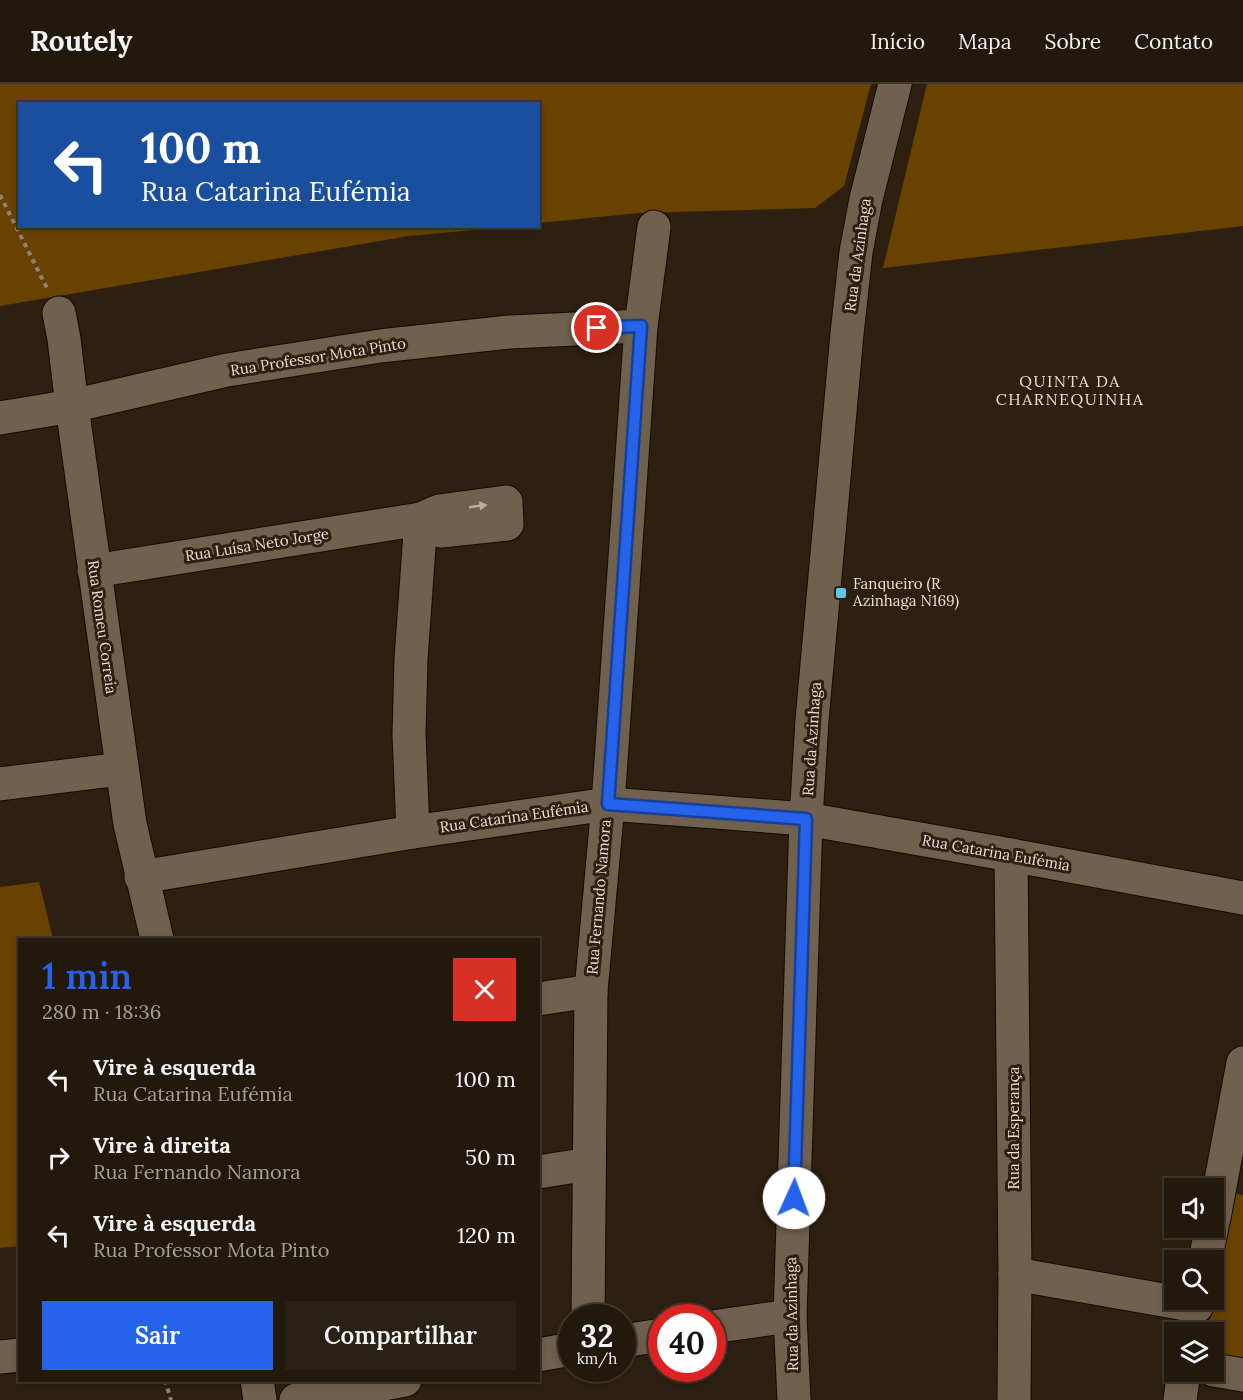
<!DOCTYPE html>
<html lang="pt">
<meta charset="utf-8">
<style>
:root{--surface:#22180c;--page:#2a2115;--text:#f1f3f6;--muted:#a2a09d;--line:#3f372d;--accent:#2563eb}
body{margin:0;font-family:Lora,serif;background:var(--page);color:var(--text);height:100vh;display:flex;flex-direction:column;font-size:22px;white-space:nowrap}
*{box-sizing:border-box;margin:0}
p{font-size:20px;color:var(--muted)}
.icon{flex:none;width:33px;height:33px;fill:none;stroke:currentColor;stroke-width:2;stroke-linecap:round;stroke-linejoin:round}
.map{position:relative;flex:1;overflow:hidden}
.details{position:absolute;left:18px;top:854px;width:522px;height:444px;display:flex;flex-direction:column;background:var(--surface);border-radius:0px;box-shadow:0 3px 9px #0003,0 0 0 2px var(--line)}
.details>*{flex:none}
.hud{position:absolute;left:18px;top:18px;width:522px;height:126px;border-radius:0px;box-shadow:0 3px 9px #0003,0 0 0 2px var(--line);background:#1a4fa0;color:#fff;overflow:hidden}
.buttons{position:absolute;left:1164px;top:1094px;display:grid;gap:12px}
.buttons a{display:grid;place-items:center;width:60px;height:60px;border-radius:0px;background:var(--surface);box-shadow:0 3px 9px #0003,0 0 0 2px var(--line);font-size:30px}
.speed{position:absolute;left:558px;top:1220px;display:flex;gap:12px;font-size:30px;font-weight:700;text-align:center}
.speed>*{display:grid;place-content:center;width:78px;height:78px;border-radius:50%;background:var(--surface);box-shadow:0 3px 9px #0003,0 0 0 2px var(--line);line-height:1}
.speed small{font-size:15px;font-weight:400}
.speed .limit{border:9px solid #d22;background:#fff;color:#111}
.pin{position:absolute;display:grid;place-items:center;width:51px;height:51px;color:#fff;margin:-26px;border:3px solid #fff;border-radius:50%;box-shadow:0 2px 6px #0007}
.me{position:absolute;width:66px;margin:-33px;rotate:2deg;stroke-linejoin:round;filter:drop-shadow(0 0 4px #0008)}
.turn{display:flex;align-items:center;gap:21px;height:126px;padding:0 24px;font-size:27px}
.turn .icon{width:78px;height:78px;stroke-width:2.5}
.turn b{display:block;font-size:42px;line-height:51px}
.round{display:grid;place-items:center;flex:none;width:63px;height:63px;border-radius:0px;background:var(--page)}
.overview{display:flex;align-items:center;justify-content:space-between;height:102px;padding:0 24px}
h1{font-size:36px;font-weight:600;line-height:45px;color:var(--accent)}
.cta{display:flex;gap:12px;margin-top:auto;padding:12px 24px}
.cta a{flex:1;height:69px;border-radius:0px;background:var(--accent);color:#fff;font-size:24px;font-weight:600;line-height:69px;text-align:center}
.cta a+a{background:var(--page);color:var(--text)}
ul{padding:0;list-style:none}
li{display:flex;align-items:center;gap:18px;height:78px;padding:0 24px}
li div{flex:1}
li b{display:block;font-size:22px}
li em{font-style:normal}
header{display:flex;align-items:center;gap:36px;box-sizing:border-box;height:84px;padding:0 30px;background:var(--surface);border-bottom:2px solid var(--line)}
header strong{font-size:28px}
nav{display:flex;gap:33px;margin-inline-start:auto;font-size:21px}
.map>svg:first-child{display:block}
</style>
<header>
<strong>Routely</strong>
<nav><a>Início</a><a>Mapa</a><a>Sobre</a><a>Contato</a></nav>
</header>
<div class="map">
<svg width="1243" height="1316" viewBox="0 0 1243 1316">
<rect width="100%" height="100%" fill="#2e2010"/>
<g fill="#6a4200">
<path d="M0,0h871l-27,102 -29,22 -176,5 -100,10 -1,-119h-518v122l486,1 -97,9 -409,70z"/>
<path d="M927,0h316v142l-360,42z"/>
<path d="M39,798l14,57h-33l-1,307 -19,2v-361z"/>
<path d="M1229,1109l14,2v164l-18,-3 -11,-14v-10h-6z"/>
</g>
<g fill="none" stroke-linecap="round" stroke-linejoin="round">
<defs>
<g id="minor">
<path d="M59,229l5,26 8,67 58,418 27,115"/>
<path d="M0,334l72,-12 155,-36 153,-24 130,-14 131,-6"/>
<path d="M94,487l327,-52 18,-8 67,-9 1,22 -66,7 -20,-12"/>
<path d="M0,700l121,-15"/>
<path d="M413,748l-4,-98 2,-75 10,-140"/>
<path d="M1011,771l4,419 -1,126"/>
<path d="M141,793l272,-45 195,-28 198,15 205,36 232,43"/>
<path d="M538,915l53,-8"/>
<path d="M538,1088l51,-8"/>
<path d="M1214,1134l29,-155"/>
<path d="M1205,1176l7,-33"/>
<path d="M1015,1190l182,32"/>
<path d="M588,1233l3,-326 17,-187 33,-478 13,-99"/>
<path d="M712,1243l78,-11"/>
<path d="M622,1257l40,-6"/>
<path d="M538,1271l34,-6"/>
<path d="M0,1273l20,-2"/>
<path d="M1214,1286l29,5"/>
<path d="M257,1296l3,20"/>
<path d="M296,1316l109,-20"/>
<path d="M794,1316l-4,-84 16,-497 6,-99 35,-386 9,-82 10,-53 29,-115"/>
<path d="M1180,1316l4,-29"/>
</g>
</defs>
<use href="#minor" stroke="#160a00" stroke-width="35"/>
<g stroke="#8e8376" stroke-width="4" stroke-dasharray="4.5 4.5" stroke-linecap="butt">
<path d="M0,111l47,93"/>
<path d="M165,1296l6,20"/>
</g>
<use href="#minor" stroke="#70604e" stroke-width="33"/>
</g>
<defs><path id="oneway-solid" d="M-6-.8H1V-3.2L6.5 0L1 3.2V.8H-6Z" transform="scale(1.5)"/></defs>
<use fill="#b7ac9e" href="#oneway-solid" transform="translate(478 422) rotate(-8)"/>
<g fill="none" stroke-linecap="round" stroke-linejoin="round">
<defs>
<path id="route" d="M597,244l44,-2 -33,478 198,15 -12,379"/>
</defs>
<use href="#route" stroke="#184099" stroke-width="15"/>
<use href="#route" stroke="#2563eb" stroke-width="10"/>
</g>
<rect fill="#5cc7e8" stroke="#2e2010" stroke-width="2" x="835" y="503" width="12" height="12" rx="3"/>
<g text-anchor="middle" stroke-width="6" stroke-linejoin="round" paint-order="stroke">
<g font-size="15" fill="#e7ded4" stroke="#2e2010">
<text transform="translate(858 171) rotate(-82)" y="5">Rua da Azinhaga</text>
<text transform="translate(318 273) rotate(-9)" y="5">Rua Professor Mota Pinto</text>
<text transform="translate(257 461) rotate(-9)" y="5">Rua Luísa Neto Jorge</text>
<text transform="translate(102 543) rotate(82)" y="5">Rua Romeu Correia</text>
<text transform="translate(812 655) rotate(-86)" y="5">Rua da Azinhaga</text>
<text transform="translate(514 733) rotate(-8)" y="5">Rua Catarina Eufémia</text>
<text transform="translate(996 769) rotate(10)" y="5">Rua Catarina Eufémia</text>
<text transform="translate(599 813) rotate(-85)" y="5">Rua Fernando Namora</text>
<text transform="translate(1014 1044) rotate(-90)" y="5">Rua da Esperança</text>
<text transform="translate(792 1230) rotate(-91)" y="5">Rua da Azinhaga</text>
</g>
<g font-size="15" fill="#e7ded4" stroke="#2e2010" text-anchor="start">
<text x="853" y="505">Fanqueiro (R<tspan x="853" dy="17">Azinhaga N169)</tspan></text>
</g>
<g font-size="16" letter-spacing="1.5" fill="#e7ded4" stroke="#2e2010">
<text x="1070" y="303">QUINTA DA<tspan x="1070" dy="18">CHARNEQUINHA</tspan></text>
</g>
</g>
</svg>
<div class="buttons">
<a><svg class="icon" aria-label="sound" viewBox="0 0 24 24"><path d="M4 9h4l5-4v14l-5-4H4zM17 9q2 3 0 6"/></svg></a>
<a><svg class="icon" aria-label="search" viewBox="0 0 24 24"><circle cx="10" cy="10" r="6"/><path d="M15 15l6 6"/></svg></a>
<a><svg class="icon" aria-label="layers" viewBox="0 0 24 24"><path d="M12 4l9 5-9 5-9-5zM3 14l9 5 9-5"/></svg></a>
</div>
<div class="speed"><div>32<small>km/h</small></div><div class="limit">40</div></div>
<div class="pin" style="left:597px;top:244px;background:#d93025"><svg class="icon" aria-label="arrive" viewBox="0 0 24 24"><path d="M6 21V4h12l-3 4 3 4H6"/></svg></div>
<svg class="me" style="left:794px;top:1114px" viewBox="-20 -20 40 40"><circle r="19" fill="#fff"/><path d="M0-13L10 11 0 6-10 11z" fill="#2563eb"/></svg>
<div class="hud">
<div class="turn"><svg class="icon" aria-label="left" viewBox="0 0 24 24"><path d="M17 20v-9H6M10 6l-5 5 5 5"/></svg><div><b>100 m</b>Rua Catarina Eufémia</div></div>
</div>
<section class="details">
<div class="overview"><div><h1>1 min</h1><p>280 m · 18:36</p></div><a class="round" style="background:#d93025;color:#fff"><svg class="icon" aria-label="close" viewBox="0 0 24 24"><path d="M6 6l12 12M18 6L6 18"/></svg></a></div>
<ul>
<li><svg class="icon" aria-label="left" viewBox="0 0 24 24"><path d="M17 20v-9H6M10 6l-5 5 5 5"/></svg><div><b>Vire à esquerda</b><p>Rua Catarina Eufémia</p></div><em>100 m</em></li>
<li><svg class="icon" aria-label="right" viewBox="0 0 24 24"><path d="M7 20v-9h11M14 6l5 5-5 5"/></svg><div><b>Vire à direita</b><p>Rua Fernando Namora</p></div><em>50 m</em></li>
<li><svg class="icon" aria-label="left" viewBox="0 0 24 24"><path d="M17 20v-9H6M10 6l-5 5 5 5"/></svg><div><b>Vire à esquerda</b><p>Rua Professor Mota Pinto</p></div><em>120 m</em></li>
</ul>
<div class="cta"><a>Sair</a><a>Compartilhar</a></div>
</section>
</div>
